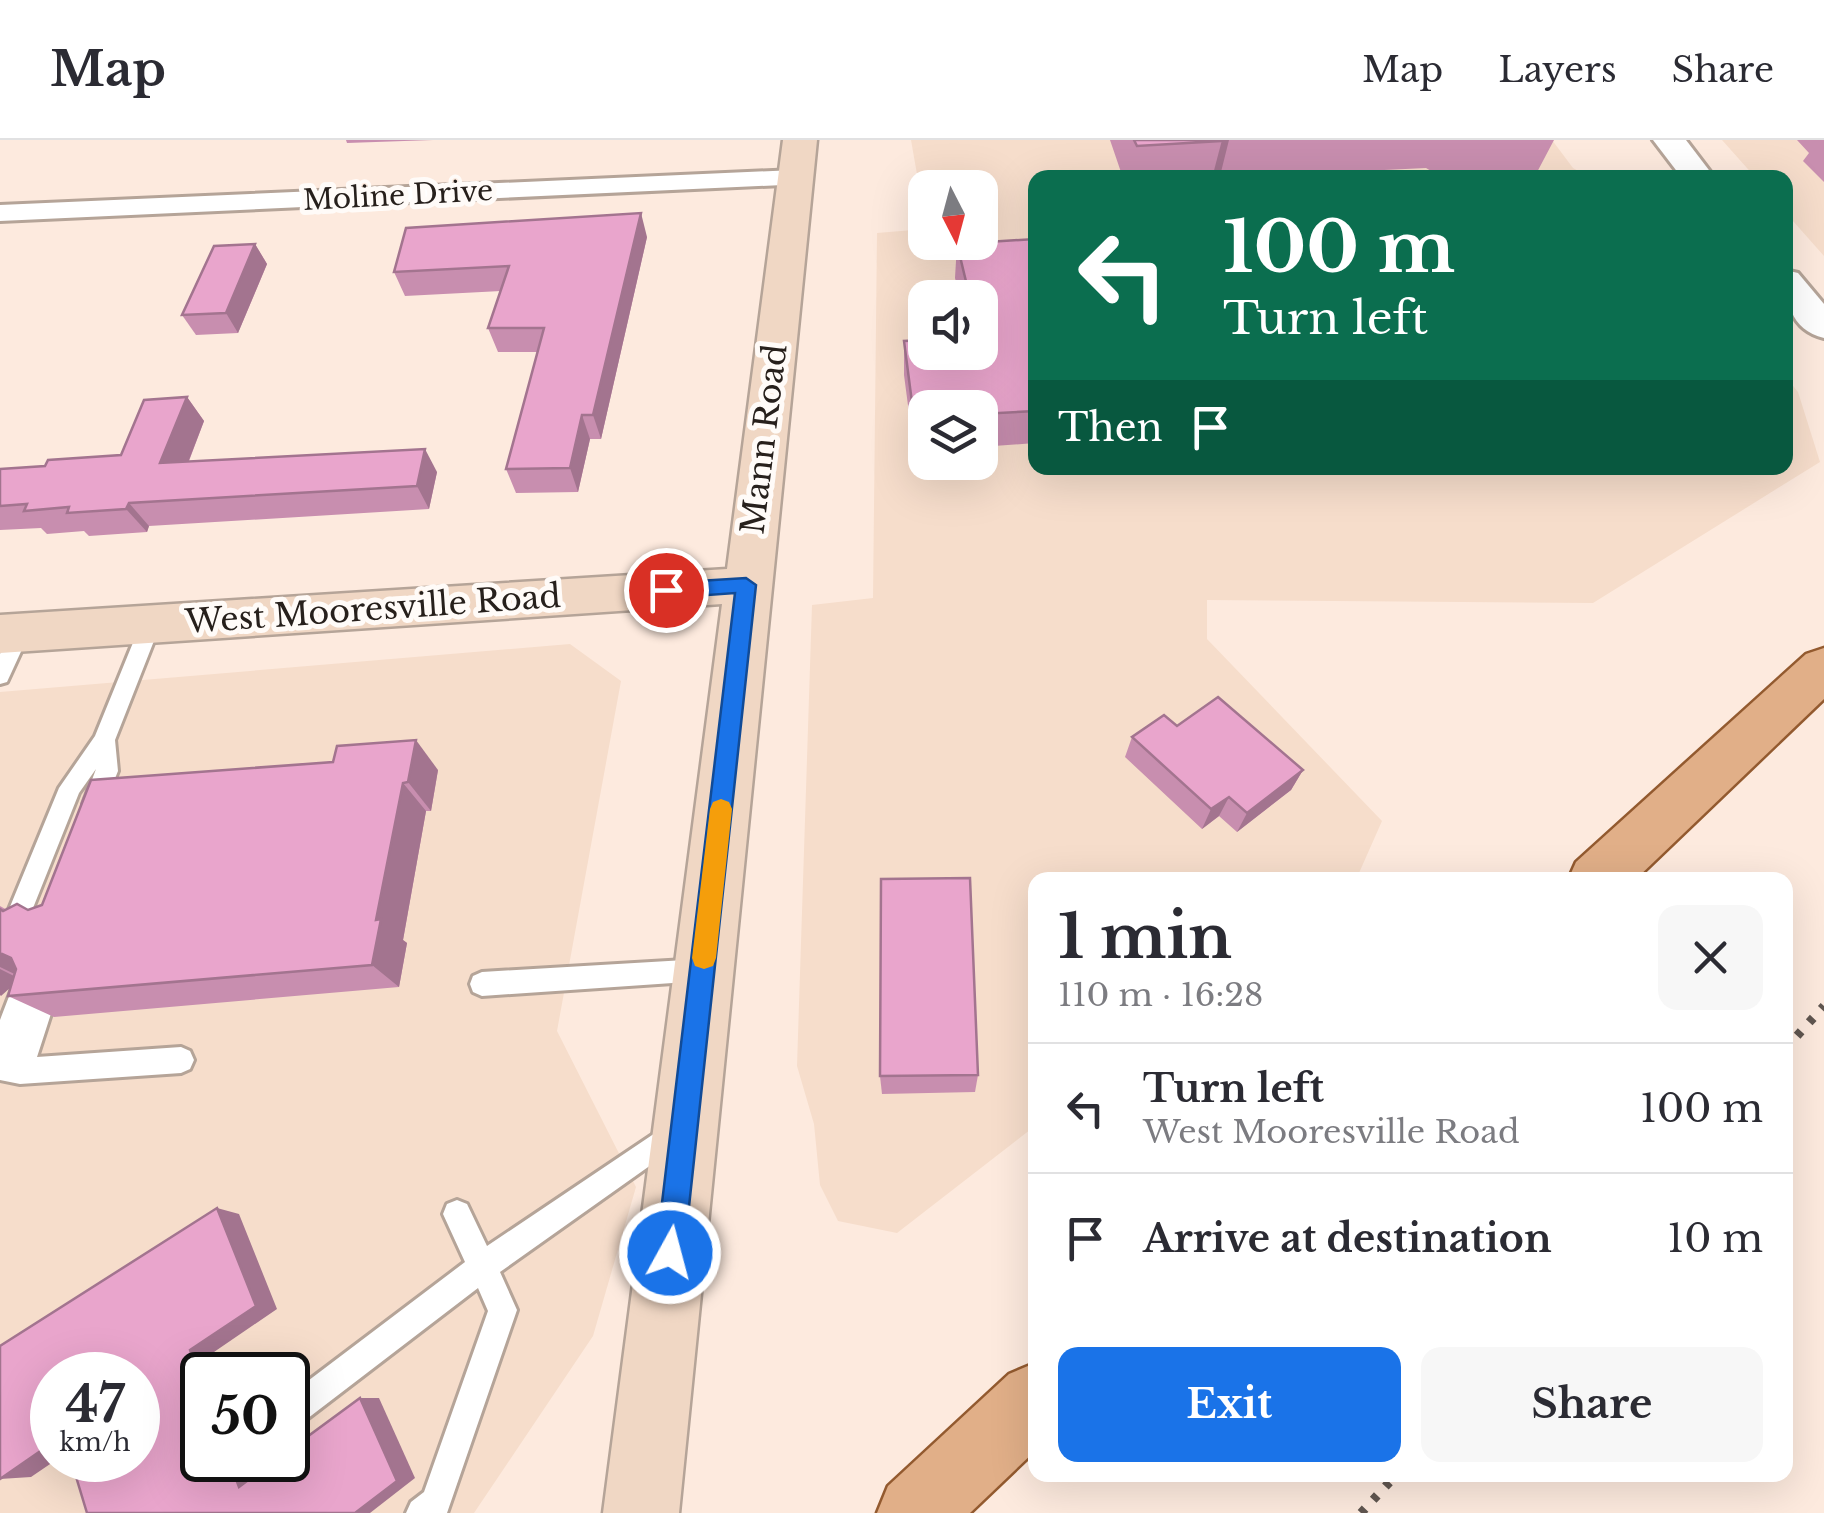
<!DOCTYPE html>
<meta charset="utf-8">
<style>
:root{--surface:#fff;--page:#f7f7f7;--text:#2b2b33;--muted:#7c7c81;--line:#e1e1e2;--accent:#1a73e8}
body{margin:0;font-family:"Libre Baskerville",serif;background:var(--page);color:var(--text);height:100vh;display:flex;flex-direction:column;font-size:38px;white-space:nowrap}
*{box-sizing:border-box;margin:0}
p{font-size:32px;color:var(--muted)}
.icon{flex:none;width:55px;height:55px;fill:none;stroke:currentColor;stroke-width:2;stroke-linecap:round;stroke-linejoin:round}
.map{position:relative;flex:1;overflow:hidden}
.sheet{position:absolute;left:1028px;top:732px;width:765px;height:610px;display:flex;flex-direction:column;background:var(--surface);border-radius:20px;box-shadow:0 10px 40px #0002}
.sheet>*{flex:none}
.hud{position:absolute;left:1028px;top:30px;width:765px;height:305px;border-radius:20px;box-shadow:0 10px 40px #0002;background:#0b6e4f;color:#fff;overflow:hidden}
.needle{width:65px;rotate:174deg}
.fabs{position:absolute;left:908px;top:30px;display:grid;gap:20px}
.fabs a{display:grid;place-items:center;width:90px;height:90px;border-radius:20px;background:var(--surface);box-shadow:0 10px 40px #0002;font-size:50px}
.speed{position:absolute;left:30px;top:1212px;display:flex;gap:20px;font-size:50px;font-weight:700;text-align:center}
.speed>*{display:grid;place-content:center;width:130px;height:130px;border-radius:50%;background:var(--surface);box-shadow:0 10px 40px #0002;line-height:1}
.speed small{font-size:25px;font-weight:400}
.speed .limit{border:5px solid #111;border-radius:15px;background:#fff;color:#111}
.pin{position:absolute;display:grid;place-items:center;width:85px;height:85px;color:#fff;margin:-42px;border:5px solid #fff;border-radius:50%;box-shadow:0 2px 10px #0007}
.me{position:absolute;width:110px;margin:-55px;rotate:7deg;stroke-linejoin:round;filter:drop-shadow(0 0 8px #0008)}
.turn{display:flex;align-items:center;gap:35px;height:210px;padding:0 30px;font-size:45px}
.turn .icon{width:130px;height:130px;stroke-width:2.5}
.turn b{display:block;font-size:70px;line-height:85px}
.then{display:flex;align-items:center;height:95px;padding:0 30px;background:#0003;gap:20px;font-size:38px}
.round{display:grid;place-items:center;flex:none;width:105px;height:105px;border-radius:20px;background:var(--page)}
.head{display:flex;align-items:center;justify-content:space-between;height:170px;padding:0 30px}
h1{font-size:60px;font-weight:800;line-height:75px}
.cta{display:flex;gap:20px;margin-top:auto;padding:20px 30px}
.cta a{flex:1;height:115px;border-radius:20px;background:var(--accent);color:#fff;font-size:40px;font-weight:800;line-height:115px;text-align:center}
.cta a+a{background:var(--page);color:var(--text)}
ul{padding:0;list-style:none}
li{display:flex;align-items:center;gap:30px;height:130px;padding:0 30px;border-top:2px solid var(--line)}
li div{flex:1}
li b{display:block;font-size:38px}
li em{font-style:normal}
header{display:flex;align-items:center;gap:60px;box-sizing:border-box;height:140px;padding:0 50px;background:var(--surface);border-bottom:2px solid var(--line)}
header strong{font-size:48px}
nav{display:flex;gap:55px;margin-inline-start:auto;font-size:35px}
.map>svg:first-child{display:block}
</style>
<header>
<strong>Map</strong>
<nav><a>Map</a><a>Layers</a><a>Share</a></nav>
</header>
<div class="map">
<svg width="1824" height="1373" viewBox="0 0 1824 1373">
<rect width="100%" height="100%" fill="#fdeade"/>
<g fill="#f6ddcb" fill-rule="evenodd">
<path d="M911,0h641l21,28 16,9 -554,1v290h750v-92l13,16 22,70 -227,141 -386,-3v39l175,182 -23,52 -9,7h-315v246l-138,107 -59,-12 -18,-36 -6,-61 -17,-58 15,-461 61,-7 4,-365 48,-4v13h55v-54h-55v32zM925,158h55v54h-55zM925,268h55v54h-55z"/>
<path d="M1722,0h102v116l-39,-44v-34l-30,-1z"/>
<path d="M570,504l51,37 -64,350 79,156 -43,149 -119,177h-474v-821zM52,1235h86v85h-86zM202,1235h86v85h-86z"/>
</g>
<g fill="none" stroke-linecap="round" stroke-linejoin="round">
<defs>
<g id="service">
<path d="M151,475l10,8 -46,117 3,31 -16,40h-16l-3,-7 13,-35 -17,24 -70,175 -9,3v-40l59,-143 36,-52 46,-113z"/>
<path d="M20,484l10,8 -23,50 -7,2v-30l13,-27z"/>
<path d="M702,819l9,3 3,8 -3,8 -9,3 -220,15 -9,-4 -3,-8 3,-8 9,-4z"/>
<path d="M46,840l9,4 3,8 -21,65 144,-10 9,4 4,9 -4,9 -9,4 -161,11 -20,-4v-60l13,-34 9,-4 9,4 3,6 3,-8z"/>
<path d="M673,981l9,4 4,9 -4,9 -182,129 17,38 -70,203h-41l5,-11 13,-10 64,-181 -10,-23 -179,137 -11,4v-33l177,-134 -22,-48 4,-10 10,-4 10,4 20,42z"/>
</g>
<path id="minor" d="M795,30l9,2 4,6 -4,6 -804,37v-16z"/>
<g id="tertiary">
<path d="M1653,0h33l29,38h-33z"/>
<path d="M1785,130l13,3 26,31v34c-34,-8 -39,-38 -39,-68z"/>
</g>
<path id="secondary" d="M783,0h34l-138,1373h-76l119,-909 -722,49v-38l727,-46z"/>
<g id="primary">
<path d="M1824,508v51l-189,181h-67l8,-18 230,-208z"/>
<path d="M1035,1223v88l-65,62h-93l11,-27 121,-112z"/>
</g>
</defs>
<use href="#service" stroke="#b5a498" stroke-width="6"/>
<use href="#minor" stroke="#b5a498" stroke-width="6"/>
<use href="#tertiary" stroke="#b5a498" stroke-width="6"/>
<use href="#secondary" stroke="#b5a498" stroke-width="5"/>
<use href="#primary" stroke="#935a2f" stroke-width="5"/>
<use href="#service" fill="#fff" fill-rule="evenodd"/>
<use href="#minor" fill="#fff" fill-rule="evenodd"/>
<use href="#tertiary" fill="#fff" fill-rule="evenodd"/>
<use href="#secondary" fill="#f0d7c4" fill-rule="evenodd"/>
<use href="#primary" fill="#e1af88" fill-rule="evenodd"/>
<g stroke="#605650" stroke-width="9" stroke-dasharray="6 12" stroke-linecap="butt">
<path d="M1785,909l39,-43"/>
<path d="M1361,1373l35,-38"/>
</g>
</g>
<g fill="#c88eaf">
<path d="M346,0h87l-86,3z"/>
<path d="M1110,0h444l-19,36 -41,2h-51l-17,-10 -207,10h-96z"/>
<path d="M1797,0h27v42l-21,-21 6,-8z"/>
<path d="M647,97l-46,202h-11l-12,53 -62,1 -10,-24 32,-117h-40l-10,-24 13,-37 -96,5 -11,-24z"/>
<path d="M1035,99v204l-55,4v-39h-55v42l-11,1 -10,-76v-34l76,11v-54h-20l-5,-20 2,-34z"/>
<path d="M255,104l12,20 -29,69 -42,2 -14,-20z"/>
<path d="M187,257l17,24 -15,40 248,11 -8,37 -280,17 -2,6 -58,4 -5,-5 -37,3 -6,-6 -41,2v-61l45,-3 76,-11z"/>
<path d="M1177,586l126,44 -12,20 -54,42 -18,-16 -17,13 -77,-72 7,-20z"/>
<path d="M438,630l-7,41h-5l-23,129 4,3 -8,44 -345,30 -46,-21 2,-9 -10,8v-89l7,4h21z"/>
<path d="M978,935l-3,17 -93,2 -2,-18z"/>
</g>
<g fill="#a3748f">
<path d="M1222,0h7l-9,36 -8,2z"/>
<path d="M641,73l6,24 -46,202 -8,-24z"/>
<path d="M255,104l12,20 -29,69 -12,-20z"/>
<path d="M187,257l17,24 -25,65 -19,-23z"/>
<path d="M582,275l8,24 -12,53 -8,-24z"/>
<path d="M425,309l12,23 -8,37 -12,-23z"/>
<path d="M129,363l20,23 -2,6 -21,-23z"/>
<path d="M416,600l22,30 -7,41 -23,-29z"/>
<path d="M1303,630l-12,20 -54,42 10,-19z"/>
<path d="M403,643l23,28 -23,129 4,3 -8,44 -27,-22 4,-45z"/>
<path d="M1229,657l-10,19 -17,13 9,-20z"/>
<path d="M2,814l46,23 -15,6 -33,-16v-12z"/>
<path d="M0,829l20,10 -19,17 -1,-1z"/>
<path d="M217,1068l22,6 38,95 -63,43 9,23h-21v11l-12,-36z"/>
<path d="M360,1258h19l36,80 -45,35h-15z"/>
<path d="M52,1303v17h4l-25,17 -31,2z"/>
<path d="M229,1320h25l9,24 -24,3z"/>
</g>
<g fill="#e9a5cc" stroke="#a3748f" stroke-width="2.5">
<path d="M1134,0h88l-1,1 -84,5z"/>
<path d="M641,73l-48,202h-11l-12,53 -64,1 38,-141h-56l21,-62 -115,6 12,-44z"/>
<path d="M1035,99v172l-55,3v-6h-55v9l-11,1 -10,-77 21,-1v12h55v-54h-10l-13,-54z"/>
<path d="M255,104l-29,69 -44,2 32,-69z"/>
<path d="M187,257l-27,66 265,-14 -8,37 -288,17 -3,6 -59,4 2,-6 -45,4 3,-7 -27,2v-37l45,-3 3,-6 73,-5 23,-55z"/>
<path d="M1218,557l85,73 -56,43 -18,-16 -18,12 -79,-72 32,-22 13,11z"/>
<path d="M416,600l-8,42 -5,1 -27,137 5,-1 -9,46 -364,31 8,-27 -5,-11 -9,-4 -2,1v-46l3,2 14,-7 11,6 14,-5 49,-125 242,-18 4,-16z"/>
<path d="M970,738l8,197 -98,1 1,-197z"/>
<path d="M217,1068l39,98 -66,44 12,36v74h27l10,27 36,-27h13v-9l72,-53 37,83 -42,32h-268l-16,-53h67v-85h-86v68l-52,36v-133z"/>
</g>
<path fill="#1a73e8" stroke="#114b97" stroke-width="2.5" d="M746,438l10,7 -72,668 -4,10 -10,4 -10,-4 -4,-10 79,-660 -69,5 -9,-8 9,-7z"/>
<path fill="#f59e0b" d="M721,659l8,3 3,7 -16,149 -3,8 -9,3 -9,-3 -3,-8 18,-149 3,-7z"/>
<g text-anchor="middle" stroke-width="10" stroke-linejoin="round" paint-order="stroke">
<g font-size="28" fill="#27201c" stroke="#fffbf8">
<text transform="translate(398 55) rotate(-3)" y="10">Moline Drive</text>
</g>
<g font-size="32" fill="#27201c" stroke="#fffbf8">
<text transform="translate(764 299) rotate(-83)" y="11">Mann Road</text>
<text transform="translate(373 469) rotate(-4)" y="11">West Mooresville Road</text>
</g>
</g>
</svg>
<div class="fabs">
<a><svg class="needle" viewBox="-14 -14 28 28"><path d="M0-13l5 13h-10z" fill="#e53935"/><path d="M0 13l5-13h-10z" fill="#7c7c81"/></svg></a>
<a><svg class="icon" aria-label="sound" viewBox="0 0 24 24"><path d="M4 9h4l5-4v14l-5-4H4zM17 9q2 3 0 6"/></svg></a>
<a><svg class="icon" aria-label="layers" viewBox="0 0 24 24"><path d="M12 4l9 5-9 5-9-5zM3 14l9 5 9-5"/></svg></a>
</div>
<div class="speed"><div>47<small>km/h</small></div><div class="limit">50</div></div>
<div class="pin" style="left:666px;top:450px;background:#d93025"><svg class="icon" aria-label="arrive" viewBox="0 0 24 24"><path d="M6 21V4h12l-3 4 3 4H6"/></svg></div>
<svg class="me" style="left:670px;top:1113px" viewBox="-20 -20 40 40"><circle r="17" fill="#1a73e8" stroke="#fff" stroke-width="3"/><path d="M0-11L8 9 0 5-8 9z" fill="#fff"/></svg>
<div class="hud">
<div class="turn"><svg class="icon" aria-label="left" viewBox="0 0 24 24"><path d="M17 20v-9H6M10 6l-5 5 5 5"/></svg><div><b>100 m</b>Turn left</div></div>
<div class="then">Then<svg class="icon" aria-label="arrive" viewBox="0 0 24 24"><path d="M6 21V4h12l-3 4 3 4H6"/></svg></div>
</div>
<section class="sheet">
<div class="head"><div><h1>1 min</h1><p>110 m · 16:28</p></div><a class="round"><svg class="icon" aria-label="close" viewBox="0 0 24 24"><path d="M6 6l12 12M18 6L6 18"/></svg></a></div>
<ul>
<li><svg class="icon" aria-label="left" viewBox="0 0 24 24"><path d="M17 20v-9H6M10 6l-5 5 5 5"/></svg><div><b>Turn left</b><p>West Mooresville Road</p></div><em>100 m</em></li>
<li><svg class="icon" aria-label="arrive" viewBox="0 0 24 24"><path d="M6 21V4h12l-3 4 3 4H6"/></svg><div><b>Arrive at destination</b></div><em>10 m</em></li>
</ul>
<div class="cta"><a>Exit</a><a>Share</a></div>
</section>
</div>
